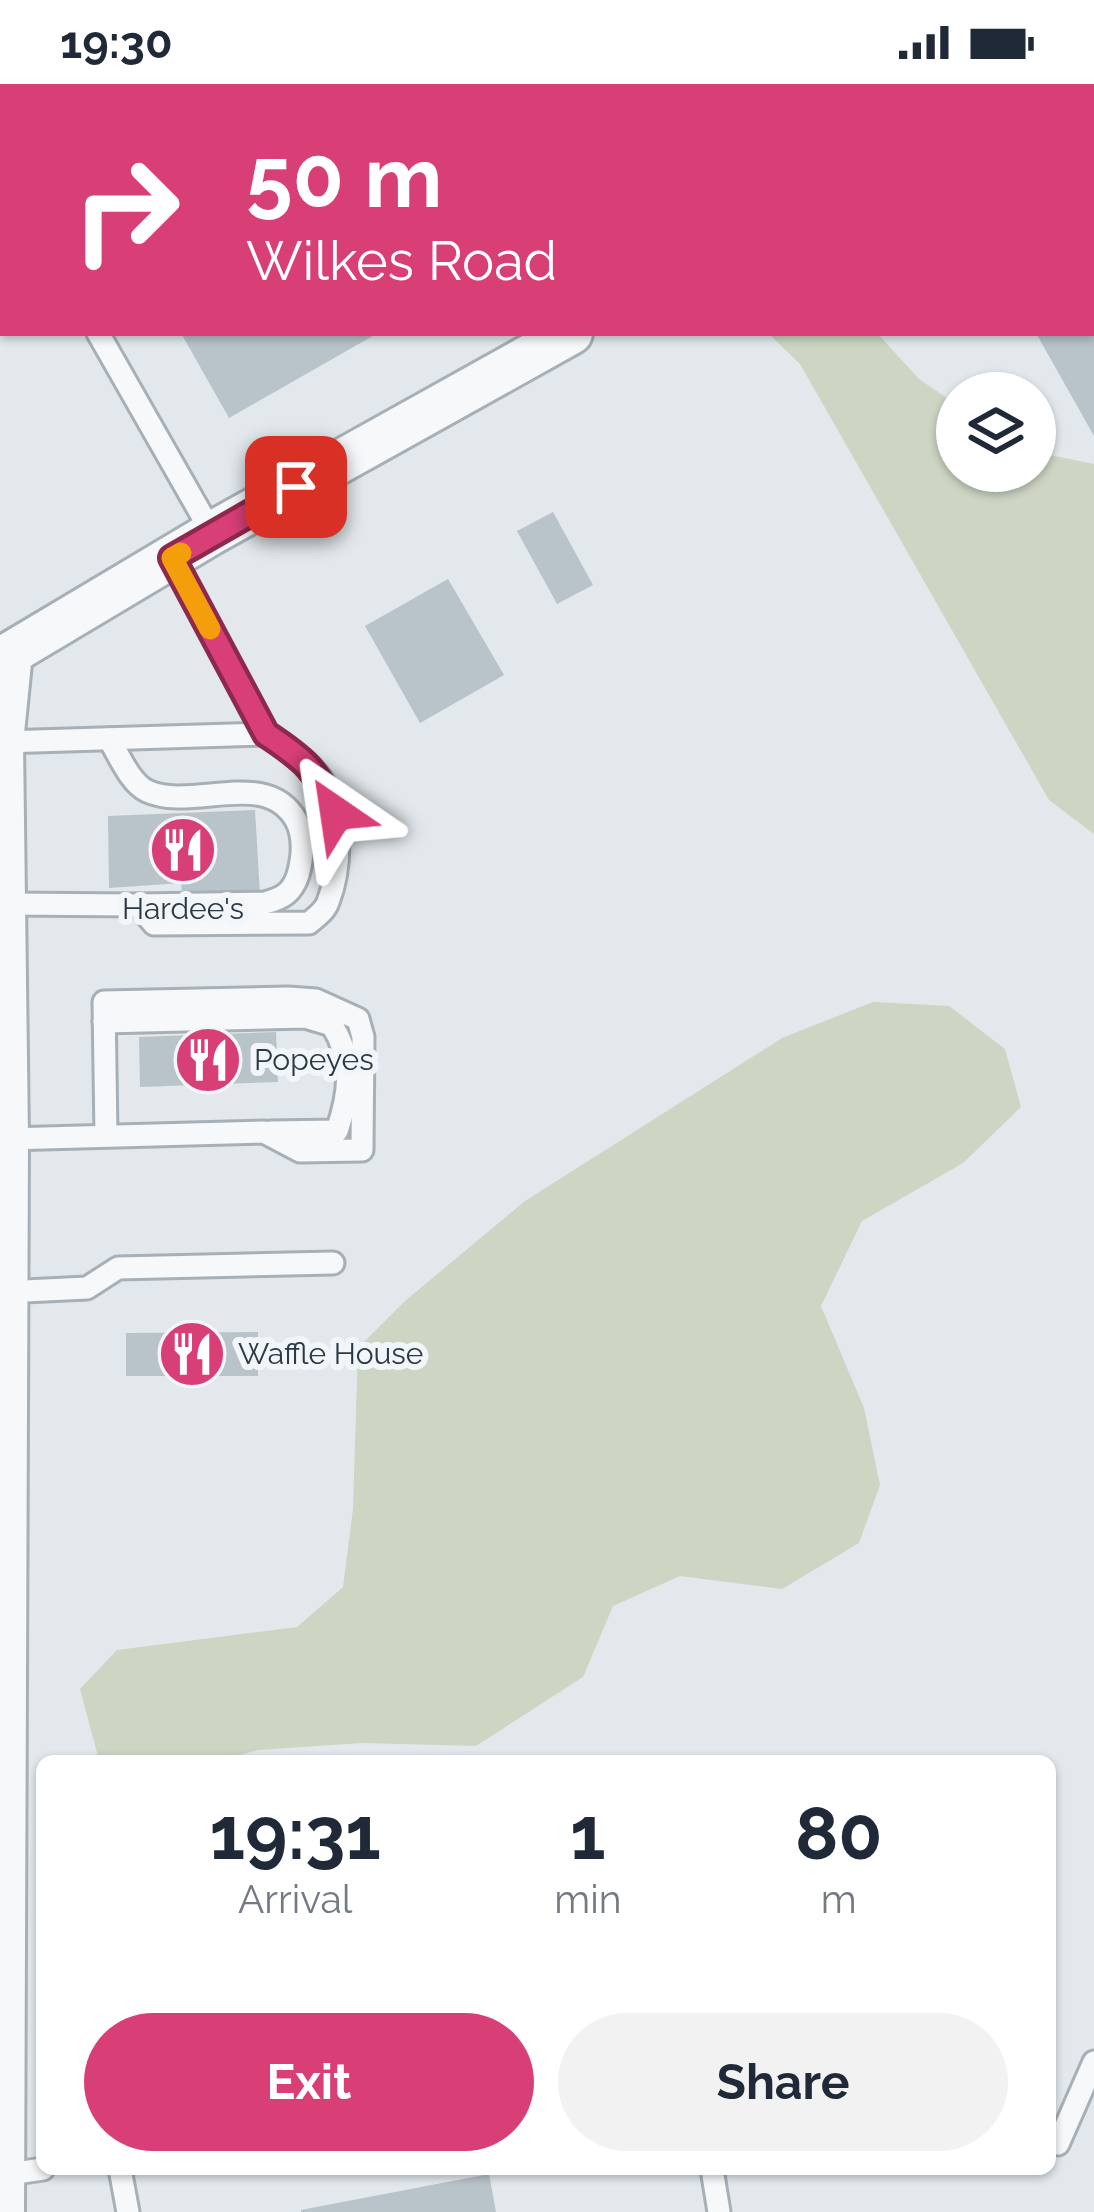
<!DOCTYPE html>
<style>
:root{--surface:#fff;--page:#f2f2f3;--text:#1f2937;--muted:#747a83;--accent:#d93f77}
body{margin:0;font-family:Raleway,sans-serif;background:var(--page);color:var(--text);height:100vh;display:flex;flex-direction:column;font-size:45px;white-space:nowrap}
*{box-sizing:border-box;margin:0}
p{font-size:39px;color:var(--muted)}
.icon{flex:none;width:66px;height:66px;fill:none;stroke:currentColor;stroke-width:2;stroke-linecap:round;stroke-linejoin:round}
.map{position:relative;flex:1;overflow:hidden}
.drawer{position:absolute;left:36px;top:1671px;width:1020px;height:420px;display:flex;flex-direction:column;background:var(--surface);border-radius:18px;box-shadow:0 3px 9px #0004}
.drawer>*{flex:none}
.guide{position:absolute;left:0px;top:0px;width:1095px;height:252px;box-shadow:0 3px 9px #0004;background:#d93f77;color:#fff;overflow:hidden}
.fabs{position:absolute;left:936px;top:288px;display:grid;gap:24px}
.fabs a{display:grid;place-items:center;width:120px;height:120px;border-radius:50%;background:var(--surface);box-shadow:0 3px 9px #0004;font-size:60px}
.pin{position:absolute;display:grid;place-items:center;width:102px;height:102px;color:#fff;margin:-51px;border-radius:24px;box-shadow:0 6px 18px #0006}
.me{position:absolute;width:132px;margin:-66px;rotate:328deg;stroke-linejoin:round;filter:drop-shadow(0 0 9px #0008)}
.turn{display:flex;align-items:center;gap:42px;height:252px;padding:0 48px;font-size:54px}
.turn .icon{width:156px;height:156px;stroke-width:2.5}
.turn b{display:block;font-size:84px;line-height:102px}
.eta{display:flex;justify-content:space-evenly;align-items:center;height:204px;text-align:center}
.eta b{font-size:72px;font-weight:700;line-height:84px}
.cta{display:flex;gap:24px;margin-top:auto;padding:24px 48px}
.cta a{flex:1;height:138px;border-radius:72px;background:var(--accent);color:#fff;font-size:48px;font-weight:700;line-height:138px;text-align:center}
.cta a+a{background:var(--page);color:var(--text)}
.status{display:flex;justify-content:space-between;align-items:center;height:84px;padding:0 60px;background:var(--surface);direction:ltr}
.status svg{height:33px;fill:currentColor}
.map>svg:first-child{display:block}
</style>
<div class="status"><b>19:30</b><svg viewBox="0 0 49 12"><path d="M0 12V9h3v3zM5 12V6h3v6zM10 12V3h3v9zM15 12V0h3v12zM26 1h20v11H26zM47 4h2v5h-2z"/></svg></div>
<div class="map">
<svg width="1094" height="2128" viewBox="0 0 1094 2128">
<rect width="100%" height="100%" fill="#e2e8ec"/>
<g fill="#ccd6c3">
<path d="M438,0h442l-442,3z"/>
<path d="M768,249h109l42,46 38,26v66h78v-19l59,12v370l-45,-34 -249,-436z"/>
<path d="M873,918l76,4 56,43 16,58 -58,56 -101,58 -41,85 43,102 16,77 -21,58 -77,46 -102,-13 -67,30 -30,71 -107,69 -114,-3 -103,7 -44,11 -116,-1 -19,-71 37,-39 180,-23 46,-40 10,-78 5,-161 47,-47 120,-100 257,-163z"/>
</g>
<g fill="#b9c3ca">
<path d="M181,249h197l-149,85z"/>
<path d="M1036,249h58v103z"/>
<path d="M553,428l40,73 -36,19 -40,-73z"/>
<path d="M448,495l56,96 -84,48 -55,-97z"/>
<path d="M255,726l5,85 -78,-2 -1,-10 -72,5 -1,-72z"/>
<path d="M276,948l2,50 -138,5 -1,-50z"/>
<path d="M258,1248v44h-132v-43z"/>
<path d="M489,2090l7,38h-195v-2z"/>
</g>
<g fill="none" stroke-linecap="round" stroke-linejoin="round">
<defs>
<g id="lane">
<path d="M346,0l1,3"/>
<path d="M98,249l114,200"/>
<path d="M173,474l92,176"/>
<path d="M109,655c10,16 21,44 38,52 45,21 119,-24 149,29 9,17 7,37 2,55 -6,18 -15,23 -33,28l-127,2"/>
<path d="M2,658l263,-8c19,12 38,24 53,41 25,29 24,92 10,127 -3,9 -12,15 -19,21l-155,1 -16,-19 -132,-1"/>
<path d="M104,938l201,-5 27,8c22,36 18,67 5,106l-67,1"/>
<path d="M7,1055l257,-7 36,19 62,-1 1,-113 -5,-18 -42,-19 -28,-2 -184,4 2,134"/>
<path d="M4,1208l83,-4 31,-20 215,-5"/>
<path d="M1050,2056l8,4 36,-82"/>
<path d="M120,2085l8,43"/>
<path d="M712,2085l7,43"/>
<path d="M2,2091l41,-6"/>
</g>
<g id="street">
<path d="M1011,3l5,-3"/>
<path d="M3,2128l4,-1073 -5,-397 9,-89 201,-120 359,-200"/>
</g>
<g id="primary">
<path d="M68,3l9,-3"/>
<path d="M0,26l3,-1"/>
</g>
</defs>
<use href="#lane" stroke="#a7b0b7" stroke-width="27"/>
<use href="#street" stroke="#a7b0b7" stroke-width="48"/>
<use href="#primary" stroke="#a1afb9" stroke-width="72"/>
<use href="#lane" stroke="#f6f8fa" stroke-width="21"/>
<use href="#street" stroke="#f6f8fa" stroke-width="42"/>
<use href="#primary" stroke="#fff" stroke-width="66"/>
</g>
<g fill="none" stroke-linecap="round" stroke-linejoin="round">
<defs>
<path id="route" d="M296,403l-124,71 94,176c38,25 51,36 70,79"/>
</defs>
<use href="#route" stroke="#8d294d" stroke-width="30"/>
<use href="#route" stroke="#d93f77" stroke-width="21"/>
<path stroke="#f59e0b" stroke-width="21" d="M181,469l-9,5 38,71"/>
</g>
<defs>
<symbol id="restaurant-disc" viewBox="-11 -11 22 22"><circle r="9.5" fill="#d93f77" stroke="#f3f6f9"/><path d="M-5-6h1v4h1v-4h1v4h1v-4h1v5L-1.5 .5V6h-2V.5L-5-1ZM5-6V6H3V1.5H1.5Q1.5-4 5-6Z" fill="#fff"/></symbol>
</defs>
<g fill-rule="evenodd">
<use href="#restaurant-disc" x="145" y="728" width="76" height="76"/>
<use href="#restaurant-disc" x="170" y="938" width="76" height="76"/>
<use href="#restaurant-disc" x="154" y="1232" width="76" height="76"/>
</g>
<g text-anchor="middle" stroke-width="12" stroke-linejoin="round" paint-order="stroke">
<g font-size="30" fill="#293946" stroke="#f3f6f9" text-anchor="start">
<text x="183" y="835" text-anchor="middle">Hardee's</text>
<text x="254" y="986">Popeyes</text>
<text x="238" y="1280">Waffle House</text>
</g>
</g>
</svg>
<div class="fabs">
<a><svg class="icon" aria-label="layers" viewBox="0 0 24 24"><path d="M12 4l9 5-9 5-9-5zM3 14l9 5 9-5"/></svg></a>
</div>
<div class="pin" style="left:296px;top:403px;background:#d93025"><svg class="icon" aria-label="arrive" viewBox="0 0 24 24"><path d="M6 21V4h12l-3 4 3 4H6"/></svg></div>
<svg class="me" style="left:336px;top:729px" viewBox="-20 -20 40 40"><path d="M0-17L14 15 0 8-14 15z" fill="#d93f77" stroke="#fff" stroke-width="4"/></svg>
<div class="guide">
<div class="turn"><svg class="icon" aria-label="right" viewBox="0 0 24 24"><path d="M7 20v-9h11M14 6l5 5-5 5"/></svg><div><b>50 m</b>Wilkes Road</div></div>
</div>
<section class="drawer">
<div class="eta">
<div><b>19:31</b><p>Arrival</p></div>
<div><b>1</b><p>min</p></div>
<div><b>80</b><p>m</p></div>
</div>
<div class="cta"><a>Exit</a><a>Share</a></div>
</section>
</div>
